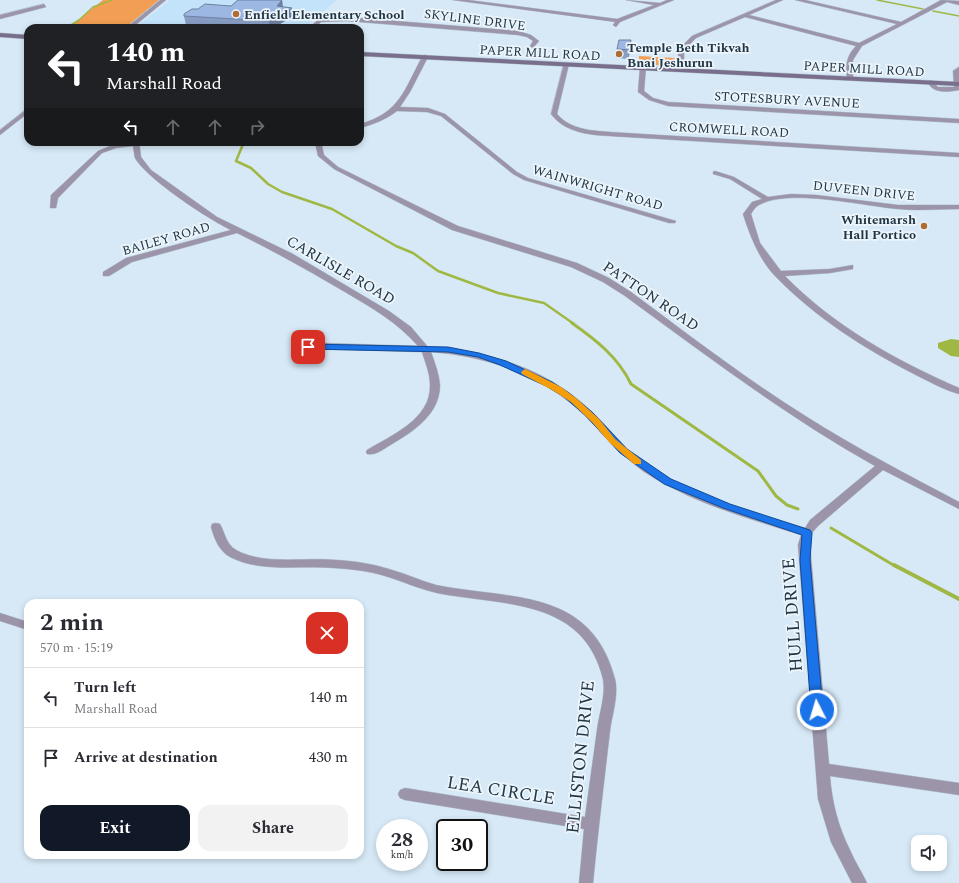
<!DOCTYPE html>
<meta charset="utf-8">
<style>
:root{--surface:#fff;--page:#f2f2f3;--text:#2b2b33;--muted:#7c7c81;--line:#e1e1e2;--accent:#111827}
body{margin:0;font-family:Spectral,serif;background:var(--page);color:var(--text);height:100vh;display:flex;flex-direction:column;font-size:15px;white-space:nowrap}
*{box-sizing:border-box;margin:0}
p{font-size:13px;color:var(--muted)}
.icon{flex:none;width:22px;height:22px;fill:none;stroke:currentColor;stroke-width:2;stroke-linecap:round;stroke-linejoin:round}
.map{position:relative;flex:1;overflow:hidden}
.side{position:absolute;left:24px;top:599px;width:340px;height:260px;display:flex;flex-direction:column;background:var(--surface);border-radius:12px;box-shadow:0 2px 6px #0003}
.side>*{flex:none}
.hud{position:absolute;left:24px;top:24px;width:340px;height:122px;border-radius:12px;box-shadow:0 2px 6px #0003;background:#202124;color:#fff;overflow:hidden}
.controls{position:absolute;left:911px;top:835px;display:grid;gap:8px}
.controls a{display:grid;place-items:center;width:36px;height:36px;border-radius:8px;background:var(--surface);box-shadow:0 2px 6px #0003;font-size:20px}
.speed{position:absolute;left:376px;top:819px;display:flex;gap:8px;font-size:20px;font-weight:700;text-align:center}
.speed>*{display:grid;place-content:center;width:52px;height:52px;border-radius:50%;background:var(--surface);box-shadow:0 2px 6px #0003;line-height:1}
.speed small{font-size:10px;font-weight:400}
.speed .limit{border:2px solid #111;border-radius:6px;background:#fff;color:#111}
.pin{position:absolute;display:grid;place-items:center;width:34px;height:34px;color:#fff;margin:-17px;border-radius:8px;box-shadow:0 2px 6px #0006}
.me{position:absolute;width:44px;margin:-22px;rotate:355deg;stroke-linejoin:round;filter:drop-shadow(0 0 3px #0008)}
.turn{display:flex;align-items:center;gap:14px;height:84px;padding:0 16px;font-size:18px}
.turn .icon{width:52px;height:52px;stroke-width:2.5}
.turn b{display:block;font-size:28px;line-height:34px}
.lanes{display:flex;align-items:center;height:38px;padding:0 16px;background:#0003;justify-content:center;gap:20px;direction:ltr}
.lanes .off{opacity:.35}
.round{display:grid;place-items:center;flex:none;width:42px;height:42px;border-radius:12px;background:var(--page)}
.overview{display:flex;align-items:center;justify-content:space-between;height:68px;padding:0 16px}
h1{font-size:24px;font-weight:700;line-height:30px}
.action{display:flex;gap:8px;margin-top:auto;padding:8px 16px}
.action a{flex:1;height:46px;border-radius:12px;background:var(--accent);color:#fff;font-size:16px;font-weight:700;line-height:46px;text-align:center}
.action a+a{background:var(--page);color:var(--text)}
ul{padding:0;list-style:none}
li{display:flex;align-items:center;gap:12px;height:60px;padding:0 16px;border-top:1px solid var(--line)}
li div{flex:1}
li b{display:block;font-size:15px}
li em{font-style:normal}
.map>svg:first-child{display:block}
</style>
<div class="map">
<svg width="959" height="883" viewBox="0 0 959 883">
<rect width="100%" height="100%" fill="#d7e9f7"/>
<path fill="#c3e3fb" d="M170,0h167l-33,28h-170z"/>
<g fill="#f29e54">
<path d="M103,0h56l-34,28h-57z"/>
<path d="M639,56l36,2 -1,6 -4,2 -31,-2z"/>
</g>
<path fill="#9fb844" d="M951,339l8,1v17l-8,-1 -13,-8v-5z"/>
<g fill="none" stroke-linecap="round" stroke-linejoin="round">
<g stroke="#9fb844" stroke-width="1.5">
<path d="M877,0l46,9"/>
<path d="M933,11l26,5"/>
<path d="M66,28l13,-8 14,-13 19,-7"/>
</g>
<path stroke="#9fb844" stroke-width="2.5" d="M244,142l-8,19 15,7 17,16 14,8 50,17 64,37 17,7 25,18 60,22 46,10 30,21"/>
<g stroke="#9fb844" stroke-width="3">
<path d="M572,323c24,17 46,34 59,61l127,87 18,25 11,9 11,4"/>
<path d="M831,528l64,38"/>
</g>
<path stroke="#9fb844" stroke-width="4" d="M894,565l65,34"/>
<defs>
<g id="street">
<path d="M160,0h6l-34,28h-6z"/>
<path d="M453,0h15l149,19 37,-14 -28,-5 34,3 7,-3h7l-54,22 -4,5 -3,-2 2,-3z"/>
<path d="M776,0h7l-34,15 110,28 38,-19 -102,-24h10l96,22 40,-22 18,1v4l-12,-3 -85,44 -9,14v18l-3,2 -3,-2c-2,-13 0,-23 9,-32l-111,-29 -49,21 -12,12v20l-5,1 -1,-21 14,-14z"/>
<path d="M44,4l2,3 -46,12v-4z"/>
<path d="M347,17l171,14 13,4 8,6 -6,7 -3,-2 3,-5 -6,-4 -9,-2 -171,-14 -26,1 -7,6h-6l10,-8z"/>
<path d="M425,55l3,2 -18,35 -10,15 28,1 17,6 72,58 11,6 148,43 -1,2h-6l-145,-43 -11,-6 -72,-58 -14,-4 -30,-1c-12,9 -23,13 -37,17v-4c40,-11 44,-34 62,-67z"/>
<path d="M564,63l5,1 -12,50c16,19 46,17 69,19l333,20v4l-333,-20c-26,-2 -58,0 -75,-23z"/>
<path d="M643,65l3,2 -2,24 9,7 15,4 291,17v4l-291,-17 -19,-6 -11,-8 2,-25z"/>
<path d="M959,67v23c-10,2 -27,4 -31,-8l3,-2 7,7h16l-1,-16z"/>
<path d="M28,108v5l-28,22v-5z"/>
<path d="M139,142l2,15 10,13 66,47 76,37 96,57 22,16 17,20c59,3 120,22 163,64 18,16 32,37 52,51 47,34 106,49 162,66l5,-8 65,-54c-89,-50 -168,-110 -250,-170l-22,-14 -32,-15 -119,-37 -118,-61 -16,-13 -3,-14h6l3,13 14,12 120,59 119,37 32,15 22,14c58,43 115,87 176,125 49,31 101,58 152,85v7l-76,-39 -65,56 -6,7 -2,12 19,219 130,19v12l-129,-19c2,26 8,50 20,74 5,12 12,22 17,33h-15l-21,-41 -13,-43 -20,-254 3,-10c-50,-16 -102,-30 -147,-57 -28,-16 -46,-40 -69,-62 -40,-40 -98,-60 -154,-64 4,11 8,22 9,33 0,29 -26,46 -48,59 -7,4 -16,12 -25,10l-1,-2 1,-2c25,-15 64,-31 63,-65 0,-12 -5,-23 -8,-33l-103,-3 -16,2 -4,-3 4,-3 16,-2 99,3c-21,-24 -46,-38 -73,-54 -36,-21 -71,-41 -108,-59l-105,29 -23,14h-6v-4l23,-14 105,-28c-23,-11 -84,-51 -96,-72 -1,-3 -1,-8 -2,-12l-17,2 -14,5 -44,45 -2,10h-6l1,-13 47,-44 17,-7z"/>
<path d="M715,171l19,6 34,20 23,-3 25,1 82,10h61v4c-20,0 -41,2 -61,0 -35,-3 -109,-21 -139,-4 -4,2 -6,6 -8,9l9,29 21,28 49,-2 23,-4v4l-23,4 -45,3c49,50 110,84 174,112v6c-15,-4 -31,-13 -45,-20 -51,-26 -99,-57 -139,-98 -16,-17 -25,-40 -32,-62l9,-12 10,-3 -32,-20 -17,-5v-2z"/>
<path d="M216,523l4,1c6,11 6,21 18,27 27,14 69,6 98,9 19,1 38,4 56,10 15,4 29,11 44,15 73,15 155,2 179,94 4,16 -3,36 -5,52 -6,51 -12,101 -17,152h-14l5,-54 -179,-29 -5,-2 -2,-4 2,-4 5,-2 180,29c4,-29 8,-58 12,-87 2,-16 9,-35 6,-51 -20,-82 -101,-73 -166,-86 -18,-4 -35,-12 -52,-17 -16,-5 -34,-7 -51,-8 -33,-3 -73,5 -104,-11 -11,-6 -16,-19 -19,-30l1,-3z"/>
<path d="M0,613l28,9v8l-28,-9z"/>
</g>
<g id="secondary">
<path d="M0,33l28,2v4l-28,-2z"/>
<path d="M360,52l599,30v4l-599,-30z"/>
</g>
</defs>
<use href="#street" stroke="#b3c5d3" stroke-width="1"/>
<use href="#secondary" stroke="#b3c5d3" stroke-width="1"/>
<use href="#street" fill="#9c95aa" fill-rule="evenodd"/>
<use href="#secondary" fill="#796f8c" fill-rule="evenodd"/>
</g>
<g fill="#879dc3">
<path d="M238,0h44l1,7 9,1v9l-19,11h-29l-58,-3 -2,-9 14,-7 33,-3z"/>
<path d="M631,40v9l-3,10 -12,-1 1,-9z"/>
</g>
<g fill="#6e809f">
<path d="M279,0h3l1,9 -6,-3z"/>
<path d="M292,8v9l-19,11h-3l-1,-7z"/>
<path d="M631,40v9l-3,10 1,-9z"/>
</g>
<g fill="#9db7e3" stroke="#6e809f">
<path d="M238,0h44l-5,6 15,2 -23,13 -85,-5v-2l8,-5h6l7,-5 26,2z"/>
<path d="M619,40h12l-2,10 -12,-1z"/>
</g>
<path fill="#1a73e8" stroke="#114b97" d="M308,344l140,3 31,6 27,8 46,21 17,11 23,19 35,37 44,30 59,25 80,26 2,3 -2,27 13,150 -1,3h-9l-2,-3 -11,-150 2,-25 -79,-27 -59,-24 -44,-31 -35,-38 -22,-19 -17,-10 -46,-21 -22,-8 -30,-5 -143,-3v-4z"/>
<path fill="#f59e0b" d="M525,369l36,18 16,12 22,20 16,20 26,21v4h-7l-25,-22 -17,-20 -21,-20 -17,-11 -32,-17 -1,-2z"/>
<g fill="#ad6e34" stroke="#ecf5fc" stroke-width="1.5">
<circle cx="236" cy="14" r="4"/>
<circle cx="619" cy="54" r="4"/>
<circle cx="924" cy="226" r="4"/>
</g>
<g text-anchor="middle" stroke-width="3.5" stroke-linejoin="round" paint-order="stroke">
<g font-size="13" font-weight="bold" fill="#223543" stroke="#ecf5fc" text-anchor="start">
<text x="244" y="19">Enfield Elementary School</text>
<text x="627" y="52">Temple Beth Tikvah<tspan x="627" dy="15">Bnai Jeshurun</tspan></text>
<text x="916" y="224" text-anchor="end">Whitemarsh<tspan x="916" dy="15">Hall Portico</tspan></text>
</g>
<g font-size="13" fill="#223543" stroke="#ecf5fc">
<text transform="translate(475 19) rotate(7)" y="5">SKYLINE DRIVE</text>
<text transform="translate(540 52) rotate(3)" y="5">PAPER MILL ROAD</text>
<text transform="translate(864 68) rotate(3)" y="5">PAPER MILL ROAD</text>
<text transform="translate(787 99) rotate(3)" y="5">STOTESBURY AVENUE</text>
<text transform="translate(729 129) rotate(3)" y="5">CROMWELL ROAD</text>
<text transform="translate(598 187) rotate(16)" y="5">WAINWRIGHT ROAD</text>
<text transform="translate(864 190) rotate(6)" y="5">DUVEEN DRIVE</text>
<text transform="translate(166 238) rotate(-16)" y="5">BAILEY ROAD</text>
</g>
<g font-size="15" fill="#223543" stroke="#ecf5fc">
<text transform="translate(341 270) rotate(30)" y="5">CARLISLE ROAD</text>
<text transform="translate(651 296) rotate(34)" y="5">PATTON ROAD</text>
</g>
<g font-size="18" fill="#223543" stroke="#ecf5fc">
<text transform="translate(792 615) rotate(-94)" y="6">HULL DRIVE</text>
<text transform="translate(580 757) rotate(-84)" y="6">ELLISTON DRIVE</text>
<text transform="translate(501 790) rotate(9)" y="6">LEA CIRCLE</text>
</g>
</g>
</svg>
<div class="controls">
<a><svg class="icon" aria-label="sound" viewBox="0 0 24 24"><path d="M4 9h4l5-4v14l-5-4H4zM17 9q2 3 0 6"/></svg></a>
</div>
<div class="speed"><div>28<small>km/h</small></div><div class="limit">30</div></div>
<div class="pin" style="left:308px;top:347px;background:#d93025"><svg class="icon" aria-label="arrive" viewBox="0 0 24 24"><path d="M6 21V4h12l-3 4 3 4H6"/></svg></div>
<svg class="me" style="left:817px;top:710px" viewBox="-20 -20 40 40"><circle r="17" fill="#1a73e8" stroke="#fff" stroke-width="3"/><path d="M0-11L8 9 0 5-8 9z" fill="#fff"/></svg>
<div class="hud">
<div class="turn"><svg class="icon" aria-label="left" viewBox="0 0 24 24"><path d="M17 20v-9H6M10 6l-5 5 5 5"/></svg><div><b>140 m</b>Marshall Road</div></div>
<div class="lanes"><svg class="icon" aria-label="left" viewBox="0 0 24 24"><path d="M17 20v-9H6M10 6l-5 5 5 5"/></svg><svg class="icon off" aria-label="ahead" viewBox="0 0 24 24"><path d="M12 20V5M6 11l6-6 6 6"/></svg><svg class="icon off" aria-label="ahead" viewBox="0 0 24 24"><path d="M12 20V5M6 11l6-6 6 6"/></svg><svg class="icon off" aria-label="right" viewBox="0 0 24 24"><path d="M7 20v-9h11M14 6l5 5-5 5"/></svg></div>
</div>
<section class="side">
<div class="overview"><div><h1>2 min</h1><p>570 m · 15:19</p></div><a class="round" style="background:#d93025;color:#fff"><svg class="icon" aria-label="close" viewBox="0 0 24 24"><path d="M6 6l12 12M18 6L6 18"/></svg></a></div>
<ul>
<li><svg class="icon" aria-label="left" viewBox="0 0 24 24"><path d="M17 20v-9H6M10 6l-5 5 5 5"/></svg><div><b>Turn left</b><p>Marshall Road</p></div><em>140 m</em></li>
<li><svg class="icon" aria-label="arrive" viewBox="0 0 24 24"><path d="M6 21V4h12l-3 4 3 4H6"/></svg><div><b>Arrive at destination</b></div><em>430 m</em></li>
</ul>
<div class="action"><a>Exit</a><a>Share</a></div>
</section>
</div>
